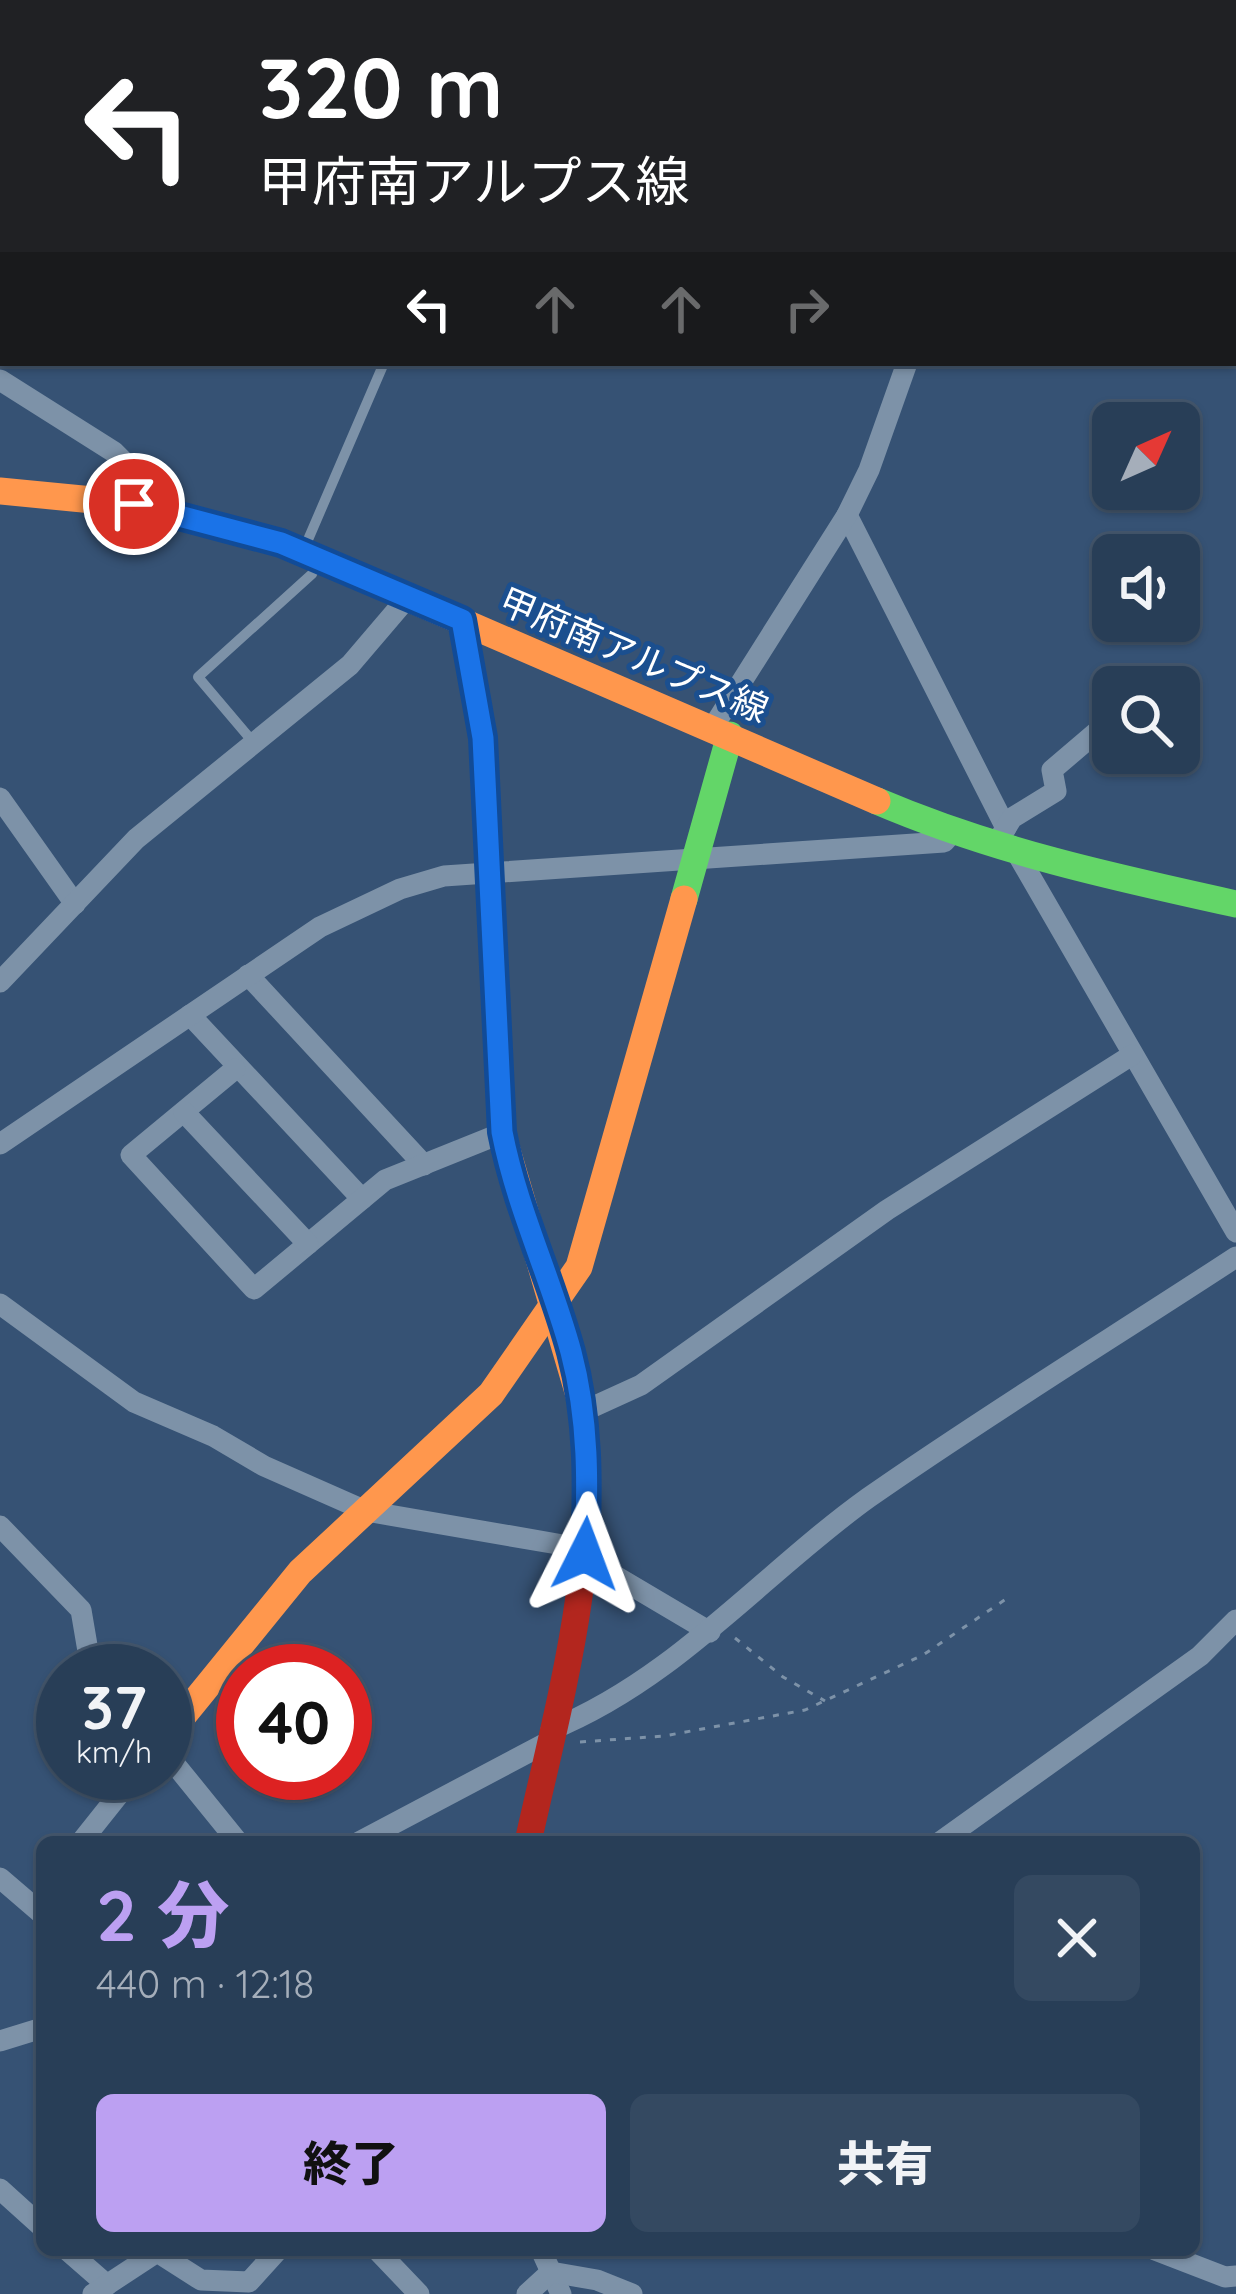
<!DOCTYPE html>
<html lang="ja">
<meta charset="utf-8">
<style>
:root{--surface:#283e57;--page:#344961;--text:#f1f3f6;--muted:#a5aeba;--line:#44576d;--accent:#bca0f2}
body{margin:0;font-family:Quicksand,"Noto Sans JP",sans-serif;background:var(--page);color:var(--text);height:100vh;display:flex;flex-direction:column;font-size:45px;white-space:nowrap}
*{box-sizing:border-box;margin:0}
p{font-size:39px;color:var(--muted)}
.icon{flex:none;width:66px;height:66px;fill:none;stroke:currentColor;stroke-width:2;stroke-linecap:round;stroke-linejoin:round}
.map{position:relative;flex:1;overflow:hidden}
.side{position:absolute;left:36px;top:1836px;width:1164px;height:420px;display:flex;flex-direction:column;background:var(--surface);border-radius:18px;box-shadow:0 3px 9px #0004,0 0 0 3px var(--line)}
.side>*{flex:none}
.hud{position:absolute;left:0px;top:0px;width:1236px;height:366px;box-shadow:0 3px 9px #0004,0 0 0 3px var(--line);background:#202124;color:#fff;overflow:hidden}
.needle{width:78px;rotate:45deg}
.fabs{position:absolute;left:1092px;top:402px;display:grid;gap:24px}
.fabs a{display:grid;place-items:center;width:108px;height:108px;border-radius:18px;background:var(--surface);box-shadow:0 3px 9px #0004,0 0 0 3px var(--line);font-size:60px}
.speed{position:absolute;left:36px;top:1644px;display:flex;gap:24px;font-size:60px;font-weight:700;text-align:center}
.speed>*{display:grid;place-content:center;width:156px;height:156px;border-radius:50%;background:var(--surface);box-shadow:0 3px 9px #0004,0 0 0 3px var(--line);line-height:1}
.speed small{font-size:30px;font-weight:400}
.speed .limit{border:18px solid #d22;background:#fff;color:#111}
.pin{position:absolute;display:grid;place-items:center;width:102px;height:102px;color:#fff;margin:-51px;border:6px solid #fff;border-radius:50%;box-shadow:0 3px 12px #0007}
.me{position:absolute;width:132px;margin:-66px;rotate:3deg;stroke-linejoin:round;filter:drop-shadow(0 0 9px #0008)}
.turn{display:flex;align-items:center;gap:42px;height:252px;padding:0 60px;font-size:54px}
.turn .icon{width:156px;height:156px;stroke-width:2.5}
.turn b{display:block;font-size:84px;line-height:102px}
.lanes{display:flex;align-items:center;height:114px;padding:0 60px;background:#0003;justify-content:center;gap:60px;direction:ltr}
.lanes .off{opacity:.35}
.round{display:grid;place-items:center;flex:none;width:126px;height:126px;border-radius:18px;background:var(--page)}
.summary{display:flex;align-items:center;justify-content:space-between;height:204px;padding:0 60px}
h1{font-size:72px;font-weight:800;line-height:90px;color:var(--accent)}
.primary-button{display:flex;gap:24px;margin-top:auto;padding:24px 60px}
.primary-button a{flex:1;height:138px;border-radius:18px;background:var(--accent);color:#111;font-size:48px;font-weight:800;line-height:138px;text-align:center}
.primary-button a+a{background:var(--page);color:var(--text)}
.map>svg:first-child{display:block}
</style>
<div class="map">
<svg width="1236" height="2294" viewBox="0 0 1236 2294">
<rect width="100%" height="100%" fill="#365274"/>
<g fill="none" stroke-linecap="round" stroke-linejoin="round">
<g stroke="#7d92a8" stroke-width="3" stroke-dasharray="6 9" stroke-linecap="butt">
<path d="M735,1638l48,39 42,24"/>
<path d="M580,1742l84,-6 141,-26 118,-55 86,-58"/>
</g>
<g stroke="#7d92a8" stroke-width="10">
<path d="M899,3l4,-3"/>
<path d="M304,549l80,-186"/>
<path d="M254,743l-56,-66 114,-103 5,-12"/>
</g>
<g stroke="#7d92a8" stroke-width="21">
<path d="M846,0l2,3"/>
<path d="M1081,3l2,-3"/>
<path d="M0,380l114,72 60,60"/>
<path d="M847,515l159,313"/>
<path d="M713,727l134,-212 22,-45 38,-107"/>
<path d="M0,798l75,106"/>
<path d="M1001,836l11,-18 44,-27 -4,-21 61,-52"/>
<path d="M1018,855l218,377"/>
<path d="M248,975l176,190"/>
<path d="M0,982l136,-143 214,-174 58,-68"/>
<path d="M190,1015l172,184"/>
<path d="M235,1069l-104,86 123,134 131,-109 117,-47"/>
<path d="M184,1112l124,132"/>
<path d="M0,1144l320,-217 80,-38 44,-13 500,-34 8,-9"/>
<path d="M0,1304l134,98 79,34 51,30 102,45 197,34 147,87"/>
<path d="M584,1411l57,-26 246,-175 245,-155"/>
<path d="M0,1526l81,84 8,47 11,14"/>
<path d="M551,1730c125,-51 210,-155 317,-232 120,-84 246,-161 368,-241"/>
<path d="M165,1752l73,90"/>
<path d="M81,1842l55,-69"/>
<path d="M359,1842l189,-100"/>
<path d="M940,1842l260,-186 36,-36"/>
<path d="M0,1878l42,36"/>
<path d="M0,2041l42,-13"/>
<path d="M0,2189l42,38"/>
<path d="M67,2250l40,35"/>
<path d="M377,2250l42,44"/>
<path d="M541,2250l20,44"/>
<path d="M1155,2250l70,27 11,-1"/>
<path d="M93,2294l64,-42 44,28 48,2 29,-32"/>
<path d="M527,2294l24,-22 46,8 35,14"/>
</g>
<g stroke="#63d668" stroke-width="27">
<path d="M1233,143l3,4"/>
<path d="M877,801c117,50 236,76 359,103"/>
<path d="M684,899l46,-164"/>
</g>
<g stroke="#ff974d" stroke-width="27">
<path d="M1123,0l3,3"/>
<path d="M0,491l134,13 147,39 596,258"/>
<path d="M462,620l21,118 19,395 81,276"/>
<path d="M165,1738l135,-166 191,-178 88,-127 105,-368"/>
</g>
<path stroke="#b3261e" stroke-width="27" d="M528,1842c32,-144 73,-284 55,-433"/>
</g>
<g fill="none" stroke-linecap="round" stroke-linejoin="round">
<defs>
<path id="route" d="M134,504l147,39 181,77 21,118 19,394c15,77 49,146 69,220 18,68 17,133 14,202"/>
</defs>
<use href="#route" stroke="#114b97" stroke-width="30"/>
<use href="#route" stroke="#1a73e8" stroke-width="21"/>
</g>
<g text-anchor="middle" stroke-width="10" stroke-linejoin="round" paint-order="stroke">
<g font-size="36" fill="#fff" stroke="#1b4f8f">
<text transform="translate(634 655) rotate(23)" y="13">甲府南アルプス線</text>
</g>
</g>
</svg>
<div class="fabs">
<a><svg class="needle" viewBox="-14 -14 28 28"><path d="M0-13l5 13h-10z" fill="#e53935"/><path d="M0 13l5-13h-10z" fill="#a5aeba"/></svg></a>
<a><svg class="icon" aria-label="sound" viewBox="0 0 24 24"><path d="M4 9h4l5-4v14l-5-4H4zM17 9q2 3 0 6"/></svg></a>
<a><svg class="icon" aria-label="search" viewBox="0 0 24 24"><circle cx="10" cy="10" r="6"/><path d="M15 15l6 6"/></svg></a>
</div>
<div class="speed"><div>37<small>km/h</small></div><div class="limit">40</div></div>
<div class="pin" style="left:134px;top:504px;background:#d93025"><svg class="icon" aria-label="arrive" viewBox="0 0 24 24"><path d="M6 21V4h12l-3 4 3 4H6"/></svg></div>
<svg class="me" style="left:585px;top:1554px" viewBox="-20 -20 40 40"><path d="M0-17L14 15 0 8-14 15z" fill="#1a73e8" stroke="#fff" stroke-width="4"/></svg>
<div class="hud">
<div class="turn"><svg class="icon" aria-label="left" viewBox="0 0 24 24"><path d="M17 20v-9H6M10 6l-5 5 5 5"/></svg><div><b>320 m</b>甲府南アルプス線</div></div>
<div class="lanes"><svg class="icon" aria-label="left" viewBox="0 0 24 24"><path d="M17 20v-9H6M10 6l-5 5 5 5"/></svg><svg class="icon off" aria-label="ahead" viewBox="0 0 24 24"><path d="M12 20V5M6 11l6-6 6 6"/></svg><svg class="icon off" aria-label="ahead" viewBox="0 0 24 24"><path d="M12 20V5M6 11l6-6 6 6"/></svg><svg class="icon off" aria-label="right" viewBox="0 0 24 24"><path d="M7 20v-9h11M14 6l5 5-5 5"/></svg></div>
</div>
<section class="side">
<div class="summary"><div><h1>2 分</h1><p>440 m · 12:18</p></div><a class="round"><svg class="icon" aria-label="close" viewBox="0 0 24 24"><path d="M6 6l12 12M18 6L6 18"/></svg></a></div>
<div class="primary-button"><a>終了</a><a>共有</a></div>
</section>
</div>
